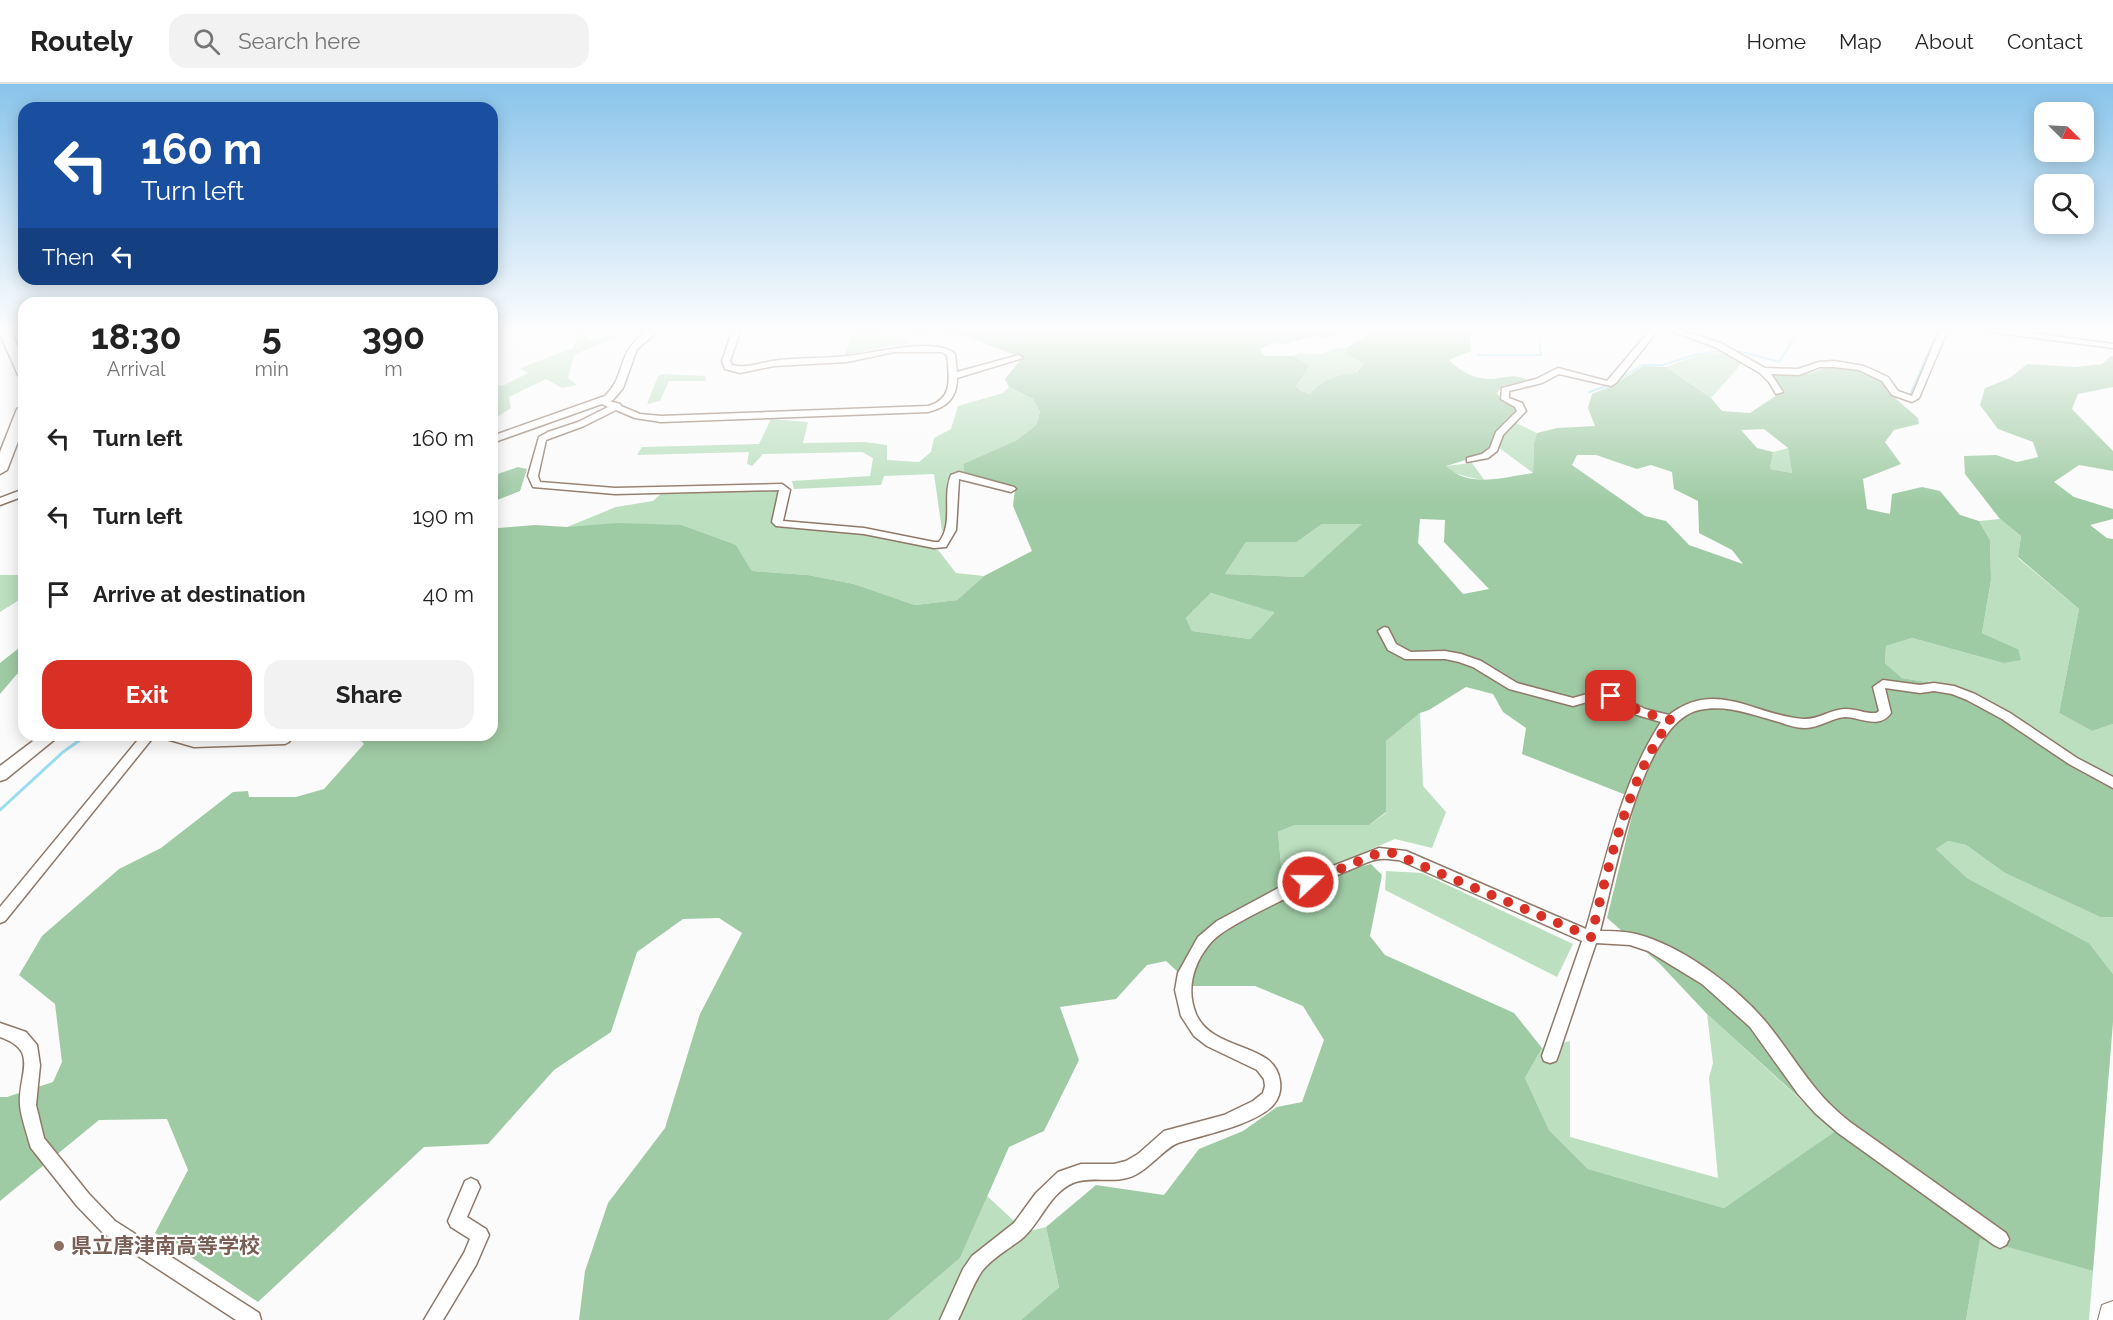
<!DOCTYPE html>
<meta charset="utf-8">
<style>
:root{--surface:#fff;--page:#f2f2f2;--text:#222;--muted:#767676;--line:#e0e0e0;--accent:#d93025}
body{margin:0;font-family:Raleway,"Noto Sans JP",sans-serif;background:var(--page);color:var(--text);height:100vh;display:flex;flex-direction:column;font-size:22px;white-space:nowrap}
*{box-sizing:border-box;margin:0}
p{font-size:20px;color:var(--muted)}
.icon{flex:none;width:33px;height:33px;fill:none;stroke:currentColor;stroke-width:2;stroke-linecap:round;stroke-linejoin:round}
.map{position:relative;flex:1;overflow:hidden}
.panel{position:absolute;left:18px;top:213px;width:480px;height:444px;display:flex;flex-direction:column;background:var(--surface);border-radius:18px;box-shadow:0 3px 15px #0003}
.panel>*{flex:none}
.hud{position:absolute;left:18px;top:18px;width:480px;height:183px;border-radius:18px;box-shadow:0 3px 15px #0003;background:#1a4fa0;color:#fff;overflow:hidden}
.needle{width:39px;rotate:114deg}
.controls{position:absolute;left:2034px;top:18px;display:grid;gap:12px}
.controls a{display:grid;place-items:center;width:60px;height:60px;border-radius:12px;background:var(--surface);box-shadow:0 3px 15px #0003;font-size:30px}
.pin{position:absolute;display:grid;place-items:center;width:51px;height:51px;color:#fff;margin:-26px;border-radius:12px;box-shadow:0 3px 9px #0006}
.me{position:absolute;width:66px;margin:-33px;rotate:69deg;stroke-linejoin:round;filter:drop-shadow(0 0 4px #0008)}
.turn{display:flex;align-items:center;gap:21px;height:126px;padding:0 24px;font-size:27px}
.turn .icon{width:78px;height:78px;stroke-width:2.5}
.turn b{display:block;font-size:42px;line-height:51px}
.then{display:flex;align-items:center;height:57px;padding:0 24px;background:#0003;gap:12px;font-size:22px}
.eta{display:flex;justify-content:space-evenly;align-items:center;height:102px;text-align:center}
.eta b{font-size:36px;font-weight:700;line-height:42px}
.button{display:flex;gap:12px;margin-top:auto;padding:12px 24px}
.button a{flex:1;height:69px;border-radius:18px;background:var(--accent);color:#fff;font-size:24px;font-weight:700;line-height:69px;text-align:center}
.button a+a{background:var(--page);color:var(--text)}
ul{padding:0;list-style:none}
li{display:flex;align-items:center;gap:18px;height:78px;padding:0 24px}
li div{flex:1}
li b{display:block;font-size:22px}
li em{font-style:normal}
header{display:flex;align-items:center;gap:36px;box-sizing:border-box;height:84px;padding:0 30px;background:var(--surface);border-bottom:2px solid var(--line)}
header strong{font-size:28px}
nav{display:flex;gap:33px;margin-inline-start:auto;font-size:21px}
.search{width:420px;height:54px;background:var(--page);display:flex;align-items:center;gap:15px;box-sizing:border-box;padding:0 21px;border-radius:18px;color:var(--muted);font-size:22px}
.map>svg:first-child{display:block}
</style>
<header>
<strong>Routely</strong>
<div class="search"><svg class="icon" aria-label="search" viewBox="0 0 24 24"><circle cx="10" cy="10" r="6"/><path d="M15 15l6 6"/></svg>Search here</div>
<nav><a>Home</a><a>Map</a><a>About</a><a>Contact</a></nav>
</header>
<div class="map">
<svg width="2113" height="1236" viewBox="0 0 2113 1236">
<rect width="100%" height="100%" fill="#fbfbfb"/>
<g fill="#bbdfbf">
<path d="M555,245h30l4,11 22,-4 16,-7h6l-59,26 -6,23 9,7 -15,3 -16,-9 -37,18 2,11 -19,12v-36l10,2 26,-13 -8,-5 53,-20 4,-12z"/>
<path d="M853,246l47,6 8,8c-22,1 -41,8 -63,11z"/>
<path d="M1339,263l7,1 1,7 17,8 -8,9c-20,3 -31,6 -45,22l-11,-4 -4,-4 14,-21 -17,-9 6,-3 23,1z"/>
<path d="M1728,268l15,10 -32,36 -45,-31 32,-12z"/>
<path d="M664,290l41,2 1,5h-37l-9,20 -13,3 11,-28z"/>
<path d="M1009,303l24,12 7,13 -4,13 -19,15 -54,24 1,9 -17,8 2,47 -7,3 -8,-57 -50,2 -3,9 -87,4 -2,-8 78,-5 3,-18 -11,-6 -99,2 -11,12 -5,-2 2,-12 -112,3 5,-8 117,-3 12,-25 37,3 -5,21 62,-1 22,3v15l32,2 12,-10 3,-14 17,-9 7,-23 45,-13z"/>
<path d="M1514,338l23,11 -3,10 -1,30 -35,-26 3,-11z"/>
<path d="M1788,364l4,25 -22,-4 3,-17z"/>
<path d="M1472,379l13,18 -32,-8 -8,-7z"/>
<path d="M776,406l4,3 -6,32 88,9 76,16 18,23 28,3 -27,24 -42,5 -61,-21 -46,-9 -56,-4 -16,-26 -169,-18 49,-20 37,-6 8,-7z"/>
<path d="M2000,435l21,17 -3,22 61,51 -20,104 33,18 21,-7v62l-157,-99 -54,-9 -17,-15 1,-17 26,-8 91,25 15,-14 -36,-16 9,-53 -1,-40 -11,-19z"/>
<path d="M1322,440h41l-60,53 -78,-3 21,-32h51z"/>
<path d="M0,491h24v22l-24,15z"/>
<path d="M1211,509l64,19 -25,27 -58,-8 -6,-13z"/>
<path d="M1420,629l3,73 23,26 -14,36 -37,-9 -112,47 -5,-54 17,-7h74l17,-12v-72z"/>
<path d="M1948,757l18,4 39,28 95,44h13v57l-24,-31 -122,-65 -31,-29z"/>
<path d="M1386,787l36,2 151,71 -16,33 -172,-87z"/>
<path d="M1707,930l129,118 -112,76 -136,-39 -39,-39 -24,-52 17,-30 28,-7v96l148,41 -9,-100 4,-15z"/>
<path d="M987,1112l39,36 20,-5 13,60 -38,33h-133l72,-62z"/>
<path d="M1980,1154l113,33 -4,49h-123z"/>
</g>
<g fill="#9fcba4" fill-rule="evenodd">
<path d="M902,245h443v3l-17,6 -12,-2 -30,8 -14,-1 -12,6 5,7h28l17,9 -14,21 4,4 10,4c15,-16 26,-19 47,-22l7,-9 -17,-8 -1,-7 32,-19h83l9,5 1,17 -22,9c11,11 23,18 39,19 14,0 26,-7 39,1l-25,6 -5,7 6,9 15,7 -23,23 -6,15 -7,8 -36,11c23,23 59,11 87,7l1,-30 3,-10 20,-5 38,-2 -7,-18 4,-14 20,-8 31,-20 23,1 45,31 11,13 28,2 33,-22 -14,-17h39l22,-8 33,5 18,9 6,11 31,27 1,6 -25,6 -9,12 16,22 -38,15 4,30 23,5 2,-20 30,-7 18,4 20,24 19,6 11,19 1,40 -9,53 36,16 3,11 -18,3 -91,-25 -26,8 -1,17 17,15 54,9 157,99v131h-13l-95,-44 -39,-28 -18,-4 -12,8 31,29 122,65 24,31v48l-20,249 -113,-32 -14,81h-945l38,-33 -13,-60 50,-42 68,10 35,-46 44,-18 34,-24 25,-5 22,-62 -21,-34 -48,-20h-62l-27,-25 -19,4 -31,34 -56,8 19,53 -35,71 -35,16 -49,111 -72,62h-309l6,-49 23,-68 57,-75 35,-114 42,-81 -23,-15 -36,1 -46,33 -26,80 -57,38 -66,74 -64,3 -166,155 -103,-69 33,-63 -21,-51 -68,1 -99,81v-104h7l46,-15 9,-20 -7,-58 -36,-29 23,-39 77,-67 42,-21 72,-56 15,-1 1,6h47l28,-8 40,-45 -7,-8 -41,-1h176v-204l7,-3 36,-3 32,2 51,-4 63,2 55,20 16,26 56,4 46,9 61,21 42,-5 27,-24 48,-25 -19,-45 2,-17 -51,-16 -1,-9 54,-24 19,-15 4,-13 -7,-13 -24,-12 -4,-8 17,-21 -53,-21 -32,-4 -16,3zM1764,345l24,19 4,25 -22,-4 3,-17 -16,-4 -16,-18zM1577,371h19l41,14 14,-4 21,7 2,17 24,12 1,32 33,17 11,14 -54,-19 -23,-24 -21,-5 -73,-51zM1420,435l25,1 -1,22 45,47 -26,5 -45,-51zM1322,440h40l-59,53 -78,-3 21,-32h51zM1211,509l63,19v1l-24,26 -58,-8 -6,-13zM1466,603l27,7 10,18 23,16 -4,26 114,45 -29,119 53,46 47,50 129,117 -112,77 -136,-39 -39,-39 -24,-52 17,-30 -28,-35 -129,-58 -15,-19 12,-61 -11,-11 -88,22 -5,-54 17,-7h74l17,-13v-71l34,-28 9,-3z"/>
<path d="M2113,272v31l-35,7 -6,15 41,42v20l-34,-6 -25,17 20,15 39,12v10l-23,6 17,13 6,1v185l-21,7 -33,-18 20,-104 -61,-52 3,-21 -21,-17 -35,-45 -1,-18 32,-1 21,7 21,-5 -5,-15 -35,-13 -18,-24 5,-17 25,-10 17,-14 48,3 27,-3 7,-7z"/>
<path d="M518,383l9,2 -7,22 -28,11v-26z"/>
<path d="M24,560v28l-7,2 -17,20v-31z"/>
</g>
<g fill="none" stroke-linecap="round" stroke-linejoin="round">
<g stroke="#9adcf0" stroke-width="2">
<path d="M1739,267l40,11 21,-33"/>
<path d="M1478,271h63l-3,-26"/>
<path d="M1618,296l24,-15h21l31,-10 25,-4"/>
<path d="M1589,308l24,-8"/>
<path d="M1910,311l28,-66"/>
</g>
<path stroke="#9adcf0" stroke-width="3" d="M0,726l63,-58 24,-17"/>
<defs>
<g id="minor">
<path d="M733,245h8l-11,32 2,4c13,4 27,-2 41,-4 24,-4 49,-2 74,-5 25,-2 88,-20 108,-2l2,18 62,-17 4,3 -66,20c0,20 -10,29 -29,34l-267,10 -26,-4 -19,-8 -32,16 -38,14 -8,36 2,6 75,6 167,-4 8,6 -7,31 81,7 70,14h5c15,-19 3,-46 12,-67l8,-3 55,15 2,2 -5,3 -52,-13 -3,51 -10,17 -12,1 -70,-14 -88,-8 -4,-4 7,-32 -164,4 -82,-7 -5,-11 11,-39 9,-5 30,-10 30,-15 -10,-5 4,-3 18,5 1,2 19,8 21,2 267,-10c26,-7 21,-29 19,-51l-5,-3h-48l-47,10 -73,4 -34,7 -15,-4 -3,-8z"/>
<path d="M1651,245h8l-43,54 -5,3 -52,-12 -17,9 -33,8v7l13,5 4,8 -23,24 -6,16 -9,7 -21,4v-4l15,-4 8,-6 6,-16 21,-21 -2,-4 -14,-8 1,-11 34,-9 22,-11 49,13z"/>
<path d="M1665,245h11l45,14 44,25 33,1 21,-7 15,-1 30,5 24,11 10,14 14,5 28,-67h8l-29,69 -7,4 -20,-7 -10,-14 -23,-11 -25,-3h-14l-21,8 -28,-1 12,18 -7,2 -7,-12 -9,-9 -45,-26z"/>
<path d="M1978,245h21l114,15v4l-131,-17z"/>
<path d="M24,405v7l-24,9v-7z"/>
<path d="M1384,543l4,1 8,16 15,8 34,-1 16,3 20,7 36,22 56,15 28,-8 10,2 34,17 24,6c47,-37 87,1 134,4 14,1 27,-9 41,-10 11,-1 21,5 32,4l3,-2 -6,-24 10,-7 37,5 14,-2 20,3 21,8 35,19 67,45 36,19v11l-44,-24 -67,-45 -35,-19 -15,-6 -18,-3 -14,2 -35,-5 6,25c-12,17 -31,4 -46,4 -14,1 -26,11 -40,11 -8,0 -18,-3 -26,-6 -26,-7 -53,-18 -80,-12 -58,13 -85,170 -99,221 12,0 24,0 36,3 48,12 108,58 137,97 27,35 41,63 77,91l156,111 3,6 -3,6 -6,3 -6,-3 -156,-112 -23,-20 -17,-19 -48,-67 -48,-43 -54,-33 -18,-6 -34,-2 -38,113 -2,5 -6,2 -6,-2 -2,-5 40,-115 -183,-81c-5,0 -12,-2 -18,-1 -10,0 -23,8 -34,12 -34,14 -66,29 -98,46 -14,8 -31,16 -41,29 -15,19 -22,44 -12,68 12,28 49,30 71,45 14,10 18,32 7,45 -16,20 -71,31 -96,39 -12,4 -28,25 -43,32 -20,10 -43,0 -62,8 -23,10 -32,38 -49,54 -13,11 -31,20 -42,34 -10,15 -16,33 -24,49h-18l23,-51 9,-13 42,-33 22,-30 22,-21 23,-8h33l12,-3 12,-7 26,-23 60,-16 29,-14 10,-8 2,-7 -1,-7 -7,-9 -50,-24 -13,-10 -13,-20 -6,-26 3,-17 20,-36 19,-16 67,-36 95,-37 27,3 180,78c21,-71 34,-144 75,-207l-24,-7 -29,-15 -7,-2 -28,8 -64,-17 -36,-22 -14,-5 -14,-3h-40l-17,-9 -10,-19z"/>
<path d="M142,651h13l-150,186 -5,2v-16z"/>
<path d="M161,651h23l10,2 93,-2 4,4 -2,3 -4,2 -91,3 -31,-9z"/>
<path d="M0,939l26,9 11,13 3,20 -4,40 8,33 45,56 26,27 144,92 2,7h-25l-133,-87 -26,-27 -46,-58 -2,-6c-3,-12 -8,-25 -9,-37 -2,-32 20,-54 -20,-68z"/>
<path d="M471,1094l6,3 3,6 -13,30 19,12 3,6 -13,30 -33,55h-19l40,-67 6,-14 -19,-12 -3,-6 17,-40z"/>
</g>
<g id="tertiary">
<path d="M650,245h11l-24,20 -14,39 -10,12 -121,43v-7l113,-40c23,-22 9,-44 45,-67z"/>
<path d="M41,651h19l-54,44 -6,2v-15z"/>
</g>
<g id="primary">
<path d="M0,245h10l14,31v19l-6,-4 -18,-41z"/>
<path d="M24,321v21l-17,44 -7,4v-22l17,-43z"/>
</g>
<path id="trunk" d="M2113,1217v19h-15l4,-15z"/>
</defs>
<use href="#minor" stroke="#8f7867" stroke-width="3"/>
<use href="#tertiary" stroke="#8f7867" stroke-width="3"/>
<use href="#primary" stroke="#8f7867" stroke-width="3"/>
<use href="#trunk" stroke="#8f7867" stroke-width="2"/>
<use href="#minor" fill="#fff" fill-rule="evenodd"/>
<use href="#tertiary" fill="#fff" fill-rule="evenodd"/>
<use href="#primary" fill="#fff" fill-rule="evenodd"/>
<use href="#trunk" fill="#fff" fill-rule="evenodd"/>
</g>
<linearGradient id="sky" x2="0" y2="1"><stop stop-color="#89c4eb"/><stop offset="0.59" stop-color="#fdfdfd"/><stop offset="1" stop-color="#fdfdfd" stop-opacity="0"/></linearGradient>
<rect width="2113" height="418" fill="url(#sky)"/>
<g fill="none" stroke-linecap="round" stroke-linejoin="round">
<path stroke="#d93025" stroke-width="10" stroke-dasharray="0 18" d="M1308,798l71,-29 11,-1 201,85c17,-68 37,-161 80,-217l-30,-8 -30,-16"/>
</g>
<circle fill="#8d6e63" stroke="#fff" stroke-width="2" cx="59" cy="1162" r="6"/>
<g text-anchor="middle" stroke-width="4.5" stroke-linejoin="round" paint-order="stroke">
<g font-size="21" font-weight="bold" fill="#785e54" stroke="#fff" text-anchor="start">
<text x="71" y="1169">県立唐津南高等学校</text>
</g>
</g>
</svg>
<div class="controls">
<a><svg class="needle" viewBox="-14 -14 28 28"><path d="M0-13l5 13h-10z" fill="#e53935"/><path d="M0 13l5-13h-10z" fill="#767676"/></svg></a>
<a><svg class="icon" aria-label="search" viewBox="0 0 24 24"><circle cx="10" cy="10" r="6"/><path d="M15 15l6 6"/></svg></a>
</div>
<div class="pin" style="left:1611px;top:612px;background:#d93025"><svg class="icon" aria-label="arrive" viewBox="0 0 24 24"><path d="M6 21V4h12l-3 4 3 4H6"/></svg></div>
<svg class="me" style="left:1308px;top:798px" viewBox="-20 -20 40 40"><circle r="17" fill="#d93025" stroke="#fff" stroke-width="3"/><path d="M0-11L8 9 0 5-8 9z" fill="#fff"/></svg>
<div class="hud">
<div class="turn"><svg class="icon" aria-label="left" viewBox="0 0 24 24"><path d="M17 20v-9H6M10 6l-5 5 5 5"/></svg><div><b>160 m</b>Turn left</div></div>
<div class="then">Then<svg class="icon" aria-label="left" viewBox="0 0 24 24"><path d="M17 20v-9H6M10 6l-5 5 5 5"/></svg></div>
</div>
<section class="panel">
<div class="eta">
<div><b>18:30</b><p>Arrival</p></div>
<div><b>5</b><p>min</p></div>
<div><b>390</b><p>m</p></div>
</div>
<ul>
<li><svg class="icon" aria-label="left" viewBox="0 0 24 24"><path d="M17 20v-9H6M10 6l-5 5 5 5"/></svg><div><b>Turn left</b></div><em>160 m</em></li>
<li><svg class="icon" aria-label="left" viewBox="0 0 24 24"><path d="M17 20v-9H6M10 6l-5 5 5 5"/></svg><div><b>Turn left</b></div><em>190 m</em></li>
<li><svg class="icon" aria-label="arrive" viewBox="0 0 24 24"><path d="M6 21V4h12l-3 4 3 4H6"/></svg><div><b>Arrive at destination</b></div><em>40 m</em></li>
</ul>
<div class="button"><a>Exit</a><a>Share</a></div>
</section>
</div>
